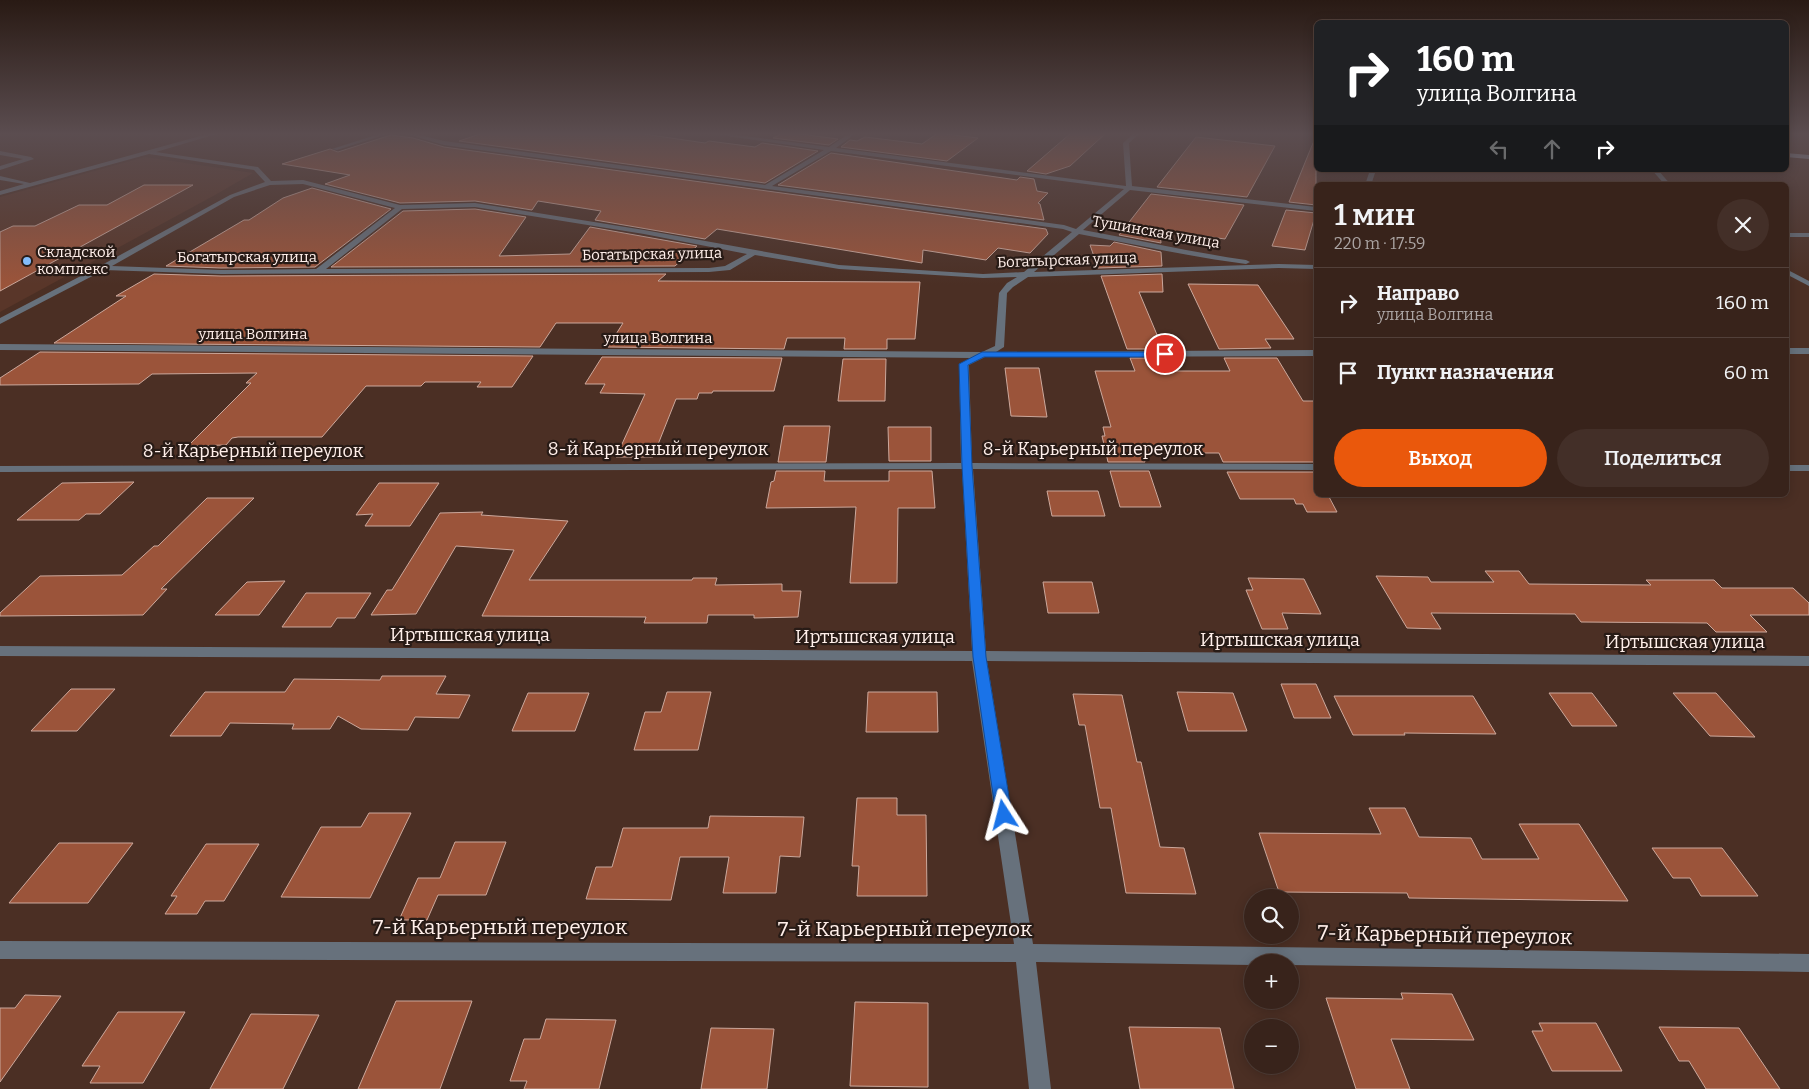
<!DOCTYPE html>
<html lang="ru">
<meta charset="utf-8">
<style>
:root{--surface:#38231b;--page:#432f28;--text:#f1f3f6;--muted:#aba4a3;--line:#52403a;--accent:#ea580c}
body{margin:0;font-family:Bitter,serif;background:var(--page);color:var(--text);height:100vh;display:flex;flex-direction:column;font-size:19px;white-space:nowrap}
*{box-sizing:border-box;margin:0}
p{font-size:16px;color:var(--muted)}
.icon{flex:none;width:28px;height:28px;fill:none;stroke:currentColor;stroke-width:2;stroke-linecap:round;stroke-linejoin:round}
.map{position:relative;flex:1;overflow:hidden}
.sheet{position:absolute;left:1314px;top:182px;width:475px;height:315px;display:flex;flex-direction:column;background:var(--surface);border-radius:8px;box-shadow:0 2px 12px #0003,0 0 0 1px var(--line)}
.sheet>*{flex:none}
.top-card{position:absolute;left:1314px;top:20px;width:475px;height:152px;border-radius:8px;box-shadow:0 2px 12px #0003,0 0 0 1px var(--line);background:#202124;color:#fff;overflow:hidden}
.fabs{position:absolute;left:1244px;top:889px;display:grid;gap:10px}
.fabs a{display:grid;place-items:center;width:55px;height:55px;border-radius:50%;background:var(--surface);box-shadow:0 2px 12px #0003,0 0 0 1px var(--line);font-size:25px}
.pin{position:absolute;display:grid;place-items:center;width:42px;height:42px;color:#fff;margin:-21px;border:2px solid #fff;border-radius:50%;box-shadow:0 1px 5px #0007}
.me{position:absolute;width:55px;margin:-28px;rotate:351deg;stroke-linejoin:round;filter:drop-shadow(0 0 4px #0008)}
.turn{display:flex;align-items:center;gap:18px;height:105px;padding:0 20px;font-size:22px}
.turn .icon{width:65px;height:65px;stroke-width:2.5}
.turn b{display:block;font-size:35px;line-height:42px}
.lanes{display:flex;align-items:center;height:48px;padding:0 20px;background:#0003;justify-content:center;gap:25px;direction:ltr}
.lanes .off{opacity:.35}
.round{display:grid;place-items:center;flex:none;width:52px;height:52px;border-radius:26px;background:var(--page)}
.head{display:flex;align-items:center;justify-content:space-between;height:85px;padding:0 20px}
h1{font-size:30px;font-weight:600;line-height:38px}
.cta{display:flex;gap:10px;margin-top:auto;padding:10px 20px}
.cta a{flex:1;height:58px;border-radius:30px;background:var(--accent);color:#fff;font-size:20px;font-weight:600;line-height:58px;text-align:center}
.cta a+a{background:var(--page);color:var(--text)}
ul{padding:0;list-style:none}
li{display:flex;align-items:center;gap:15px;height:70px;padding:0 20px;border-top:1px solid var(--line)}
li div{flex:1}
li b{display:block;font-size:19px}
li em{font-style:normal}
.map>svg:first-child{display:block}
</style>
<div class="map">
<svg width="1809" height="1089" viewBox="0 0 1809 1089">
<rect width="100%" height="100%" fill="#4b2f24"/>
<path fill="#593629" d="M145,157l108,16 -38,22 -215,117v-115z"/>
<g fill="#9b543a" stroke="#cca89c">
<path d="M483,133h154l68,10 4,-2 46,6 7,-4 56,8 -53,32 -306,-42z"/>
<path d="M783,133h10l45,6 -9,6 -56,-7z"/>
<path d="M938,133l40,5 -31,23 -106,-14 9,-7 7,1 8,-4 57,7z"/>
<path d="M1071,133h35l-36,33 -24,8 -19,-3z"/>
<path d="M391,135l22,3 31,9 602,82 2,5 -18,19 -32,-5 -12,12 -63,-10 -1,13 -205,-34 -12,10 -110,-19 6,-9 -63,-10 -6,9 -57,-9 -75,2 -75,-19 25,-9 -68,-11 48,-15 8,3z"/>
<path d="M1196,137l79,9 -28,51 -90,-10z"/>
<path d="M1315,138h1v67l-27,-3z"/>
<path d="M831,153l186,27 3,-3 14,2 3,12 11,2 -10,10 2,1 4,16 -266,-35z"/>
<path d="M144,185h49l-193,106v-59l13,-6h22l44,-21h28z"/>
<path d="M312,188l79,21 -76,58 -94,1 -55,-2 78,-46h5l34,-22z"/>
<path d="M1151,194l93,11 -19,34 -65,-9 1,13 -42,-8z"/>
<path d="M475,209l51,8 -27,39 71,-2 20,-27 107,19 -22,20 -344,1 72,-56z"/>
<path d="M1286,210l30,3 -11,37 -33,-4z"/>
<path d="M1114,242l47,10 1,14 -64,2 -8,-23 20,1z"/>
<path d="M154,274l67,2 445,-2 -8,7 262,1 -5,57h-28v10h-43l1,-11h-58l-3,11 -176,-2 15,-24h-67l-16,24 -486,-4 72,-47h-10z"/>
<path d="M1162,274l1,18h-24l24,57h-36l-26,-73z"/>
<path d="M1188,284l70,1 36,54h-29l6,9 -52,1z"/>
<path d="M40,352l493,4 -21,31h-35l4,-5h-56l-4,4h-55l-44,51h-84l-6,1 -6,7 -38,1 63,-63h-5l11,-10 -105,1 -13,10 -139,1v-7z"/>
<path d="M602,357l180,1 -8,33h-61l-1,2h-13l-2,6h-21l-23,58h-37l29,-63 -45,-1 5,-9h-20z"/>
<path d="M1130,358h36l6,13h58l-6,-13h53l26,43h13v61h-93l-4,-9h-77l3,9h-37l-6,-26h3l-2,-9h8l-16,-56h40z"/>
<path d="M843,359h43l-1,42h-47z"/>
<path d="M1005,368h34l8,49 -36,-1z"/>
<path d="M784,426h46l-4,36h-48z"/>
<path d="M888,427h43v34h-42z"/>
<path d="M776,471h49l-1,10h65v-10h43l3,37h-37l-1,75h-47l6,-76 -90,1 5,-26 3,-1z"/>
<path d="M1110,471h39l12,36h-41z"/>
<path d="M1227,472h89v23h12l9,17h-30l-4,-8h-7l-2,-5h-54z"/>
<path d="M134,482l-34,32h-14l-7,6h-62l45,-37z"/>
<path d="M379,483h60l-29,43h-45l8,-12 -17,1z"/>
<path d="M1047,491h51l7,25h-53z"/>
<path d="M207,498h47l-93,91h6l-24,26 -143,1v-3l40,-37 82,-1 32,-29h4z"/>
<path d="M483,512l-2,3 87,6 -39,59h163l1,-2h24l-2,7 67,-1v7h19l-3,26 -44,1v-3h-46l-1,8h-63l2,-6 -164,-1 32,-66 -58,-4 -40,68 -45,1 16,-25h5l48,-77z"/>
<path d="M1485,571h34l10,13 122,1 -5,-5h68l8,8h71l16,15v12h-59l17,17h-51l-9,-9 -126,-1 -6,-8 -144,-1 10,16 -34,-1 -31,-52 52,1 3,5h63z"/>
<path d="M1248,578l56,1 17,35 -39,-1 6,16h-26l-16,-39h7z"/>
<path d="M285,581l-26,34h-44l32,-33z"/>
<path d="M1043,582h49l7,31h-51z"/>
<path d="M306,593h65l-16,25h-18l-6,9h-49z"/>
<path d="M382,676h64l-10,18 34,1 -11,23 -44,-1 -7,13 -47,-1 -23,-13 -8,13h-38l2,-5 -64,-1 -9,13h-51l35,-44h80l9,-13 86,1z"/>
<path d="M1281,684h35l15,34h-37z"/>
<path d="M71,689h44l-38,42h-46z"/>
<path d="M667,692h44l-13,58h-64l11,-38h16z"/>
<path d="M868,692h69l1,40h-72z"/>
<path d="M1177,692l56,1 14,38h-59z"/>
<path d="M528,693h61l-14,38h-63z"/>
<path d="M1549,693h43l25,33h-45z"/>
<path d="M1673,693h43l39,44 -45,-1z"/>
<path d="M1073,694l49,1 15,67h4l19,85 24,1 12,46 -70,-1 -15,-85h-11l-15,-83h-6z"/>
<path d="M1334,696h139l23,38 -92,-1 1,2h-52z"/>
<path d="M857,798h40v17h29l1,81h-70l2,-30h-7z"/>
<path d="M1369,808h36l14,29 52,1 11,21h57l-20,-35h60l49,77 -219,-3 -2,-5 -128,-1 -20,-59 122,1z"/>
<path d="M369,813h42l-41,85 -89,-1 40,-70h40z"/>
<path d="M710,816l94,1 -4,40 -20,-1 -4,37h-53l6,-36h-49l-9,43 -85,-1 10,-32h16l11,-39h85z"/>
<path d="M455,842h51l-20,53h-48l-11,25h-28l19,-42h22z"/>
<path d="M59,843h74l-45,60h-79z"/>
<path d="M206,844h53l-35,57h-19l-8,13h-32l12,-18h-6z"/>
<path d="M1652,848h70l36,48h-57l-11,-18h-17z"/>
<path d="M1401,993l51,1 22,46 -83,-1 19,50h-54l-30,-91 77,1z"/>
<path d="M25,995l36,1 -61,86v-74h15z"/>
<path d="M396,1001h76l-32,88h-82z"/>
<path d="M855,1002l73,1v84l-78,-1z"/>
<path d="M118,1012h67l-42,71h-53l10,-17h-18z"/>
<path d="M251,1014l68,1 -36,74h-73z"/>
<path d="M546,1019l70,1 -17,69h-75l3,-8h-17l14,-42h16z"/>
<path d="M1539,1023h57l26,48h-70l-20,-40h11z"/>
<path d="M1129,1027l91,1 14,61h-94z"/>
<path d="M1659,1027l80,1 41,61h-74l-17,-28h-10z"/>
<path d="M711,1028l63,1 -7,60h-66z"/>
</g>
<g fill="none" stroke-linecap="round" stroke-linejoin="round">
<g fill="#67717c" fill-rule="evenodd">
<path d="M138,133h15l-3,2z"/>
<path d="M211,133h9l-64,19 102,15 13,14 32,-1 97,25 75,-2 169,27 195,35 144,9 41,-2 48,-40 -9,-3 -619,-84 -41,-12h9l32,8 321,44 59,-35 -118,-17h15l108,14 21,-14h6l-20,15 290,38 -3,-43 11,-10h6l-11,10 3,43 184,21v4l-186,-21 -47,40c55,10 108,22 163,30l4,2 -4,2c-56,-7 -111,-20 -167,-30l-45,38 245,-8 37,1v4l-37,-1 -251,9 -15,10 -6,6 -3,54 -8,5 320,-2v6l-331,1 -16,8 3,98 344,1v6l-343,-1 13,182 823,5v10l-822,-5 46,283 776,10v18l-519,-7v-3h-38v3l-216,-3 15,127h-22l-13,-127 -1016,-3v-18l1014,3 -42,-283 -972,-5v-10l972,5 -10,-182 -962,3v-6l961,-3 -2,-99 11,-6 -970,-8v-6l982,8 13,-6 4,-53 8,-10 10,-6 -34,1 -144,-9 -84,-14 -25,15 -21,2 -488,2 -117,-4 -104,54v-6l100,-52 130,-71 35,-13 -11,-12 -105,-16 -149,41v-4l24,-7 -24,-4v-4l30,7zM831,151l293,38 -48,40 -12,-4 -292,-39zM303,184l92,24 -79,61 -95,1 -109,-4 122,-69 36,-12zM475,207l169,27 103,20 -22,12 -16,2 -383,1 76,-60z"/>
<path d="M382,133h8l-53,17 -5,-1z"/>
<path d="M0,151l31,6 3,2 -34,11v-4l23,-7 -23,-4z"/>
<path d="M1370,170h6l-5,15h-6z"/>
<path d="M1652,170h6l13,15h-6z"/>
<rect x="1786" y="233" width="23" height="4"/>
<path d="M1786,269l23,12v5l-23,-12z"/>
<rect x="1786" y="348" width="23" height="6"/>
<rect x="1786" y="465" width="23" height="6"/>
</g>
<path fill="#95a9bf" fill-rule="evenodd" d="M1786,153l23,2v4l-23,-2z"/>
</g>
<linearGradient id="sky" x2="0" y2="1"><stop stop-color="#291a14"/><stop offset="0.47" stop-color="#5b4d50"/><stop offset="1" stop-color="#5b4d50" stop-opacity="0"/></linearGradient>
<rect width="1809" height="285" fill="url(#sky)"/>
<path fill="#1a73e8" stroke="#114b97" d="M982,352h183l4,2 -4,3h-181l-16,8 4,101 14,191 26,158 -3,4 -5,2 -5,-2 -3,-4 -23,-158 -11,-191 -3,-102z"/>
<circle fill="#83bcfa" stroke="#281b16" stroke-width="2" cx="27" cy="261" r="5"/>
<g text-anchor="middle" stroke-width="4.5" stroke-linejoin="round" paint-order="stroke">
<g font-size="15" fill="#ffefea" stroke="#281b16">
<text transform="translate(1156 232) rotate(10)" y="5">Тушинская улица</text>
<text transform="translate(652 254) rotate(-1)" y="5">Богатырская улица</text>
<text x="247" y="262">Богатырская улица</text>
<text transform="translate(1067 260) rotate(-2)" y="5">Богатырская улица</text>
<text x="253" y="339">улица Волгина</text>
<text x="658" y="343">улица Волгина</text>
</g>
<g font-size="15" fill="#ffefea" stroke="#281b16" text-anchor="start">
<text x="37" y="257">Складской<tspan x="37" dy="17">комплекс</tspan></text>
</g>
<g font-size="18" fill="#ffefea" stroke="#281b16">
<text x="658" y="455">8-й Карьерный переулок</text>
<text x="1093" y="455">8-й Карьерный переулок</text>
<text x="253" y="457">8-й Карьерный переулок</text>
<text x="470" y="641">Иртышская улица</text>
<text x="875" y="643">Иртышская улица</text>
<text x="1280" y="646">Иртышская улица</text>
<text x="1685" y="648">Иртышская улица</text>
</g>
<g font-size="21" fill="#ffefea" stroke="#281b16">
<text x="500" y="934">7-й Карьерный переулок</text>
<text x="905" y="936">7-й Карьерный переулок</text>
<text transform="translate(1445 935) rotate(1)" y="7">7-й Карьерный переулок</text>
</g>
</g>
</svg>
<div class="fabs">
<a><svg class="icon" aria-label="search" viewBox="0 0 24 24"><circle cx="10" cy="10" r="6"/><path d="M15 15l6 6"/></svg></a>
<a>+</a>
<a>−</a>
</div>
<div class="pin" style="left:1165px;top:354px;background:#d93025"><svg class="icon" aria-label="arrive" viewBox="0 0 24 24"><path d="M6 21V4h12l-3 4 3 4H6"/></svg></div>
<svg class="me" style="left:1004px;top:815px" viewBox="-20 -20 40 40"><path d="M0-17L14 15 0 8-14 15z" fill="#1a73e8" stroke="#fff" stroke-width="4"/></svg>
<div class="top-card">
<div class="turn"><svg class="icon" aria-label="right" viewBox="0 0 24 24"><path d="M7 20v-9h11M14 6l5 5-5 5"/></svg><div><b>160 m</b>улица Волгина</div></div>
<div class="lanes"><svg class="icon off" aria-label="left" viewBox="0 0 24 24"><path d="M17 20v-9H6M10 6l-5 5 5 5"/></svg><svg class="icon off" aria-label="ahead" viewBox="0 0 24 24"><path d="M12 20V5M6 11l6-6 6 6"/></svg><svg class="icon" aria-label="right" viewBox="0 0 24 24"><path d="M7 20v-9h11M14 6l5 5-5 5"/></svg></div>
</div>
<section class="sheet">
<div class="head"><div><h1>1 мин</h1><p>220 m · 17:59</p></div><a class="round"><svg class="icon" aria-label="close" viewBox="0 0 24 24"><path d="M6 6l12 12M18 6L6 18"/></svg></a></div>
<ul>
<li><svg class="icon" aria-label="right" viewBox="0 0 24 24"><path d="M7 20v-9h11M14 6l5 5-5 5"/></svg><div><b>Направо</b><p>улица Волгина</p></div><em>160 m</em></li>
<li><svg class="icon" aria-label="arrive" viewBox="0 0 24 24"><path d="M6 21V4h12l-3 4 3 4H6"/></svg><div><b>Пункт назначения</b></div><em>60 m</em></li>
</ul>
<div class="cta"><a>Выход</a><a>Поделиться</a></div>
</section>
</div>
